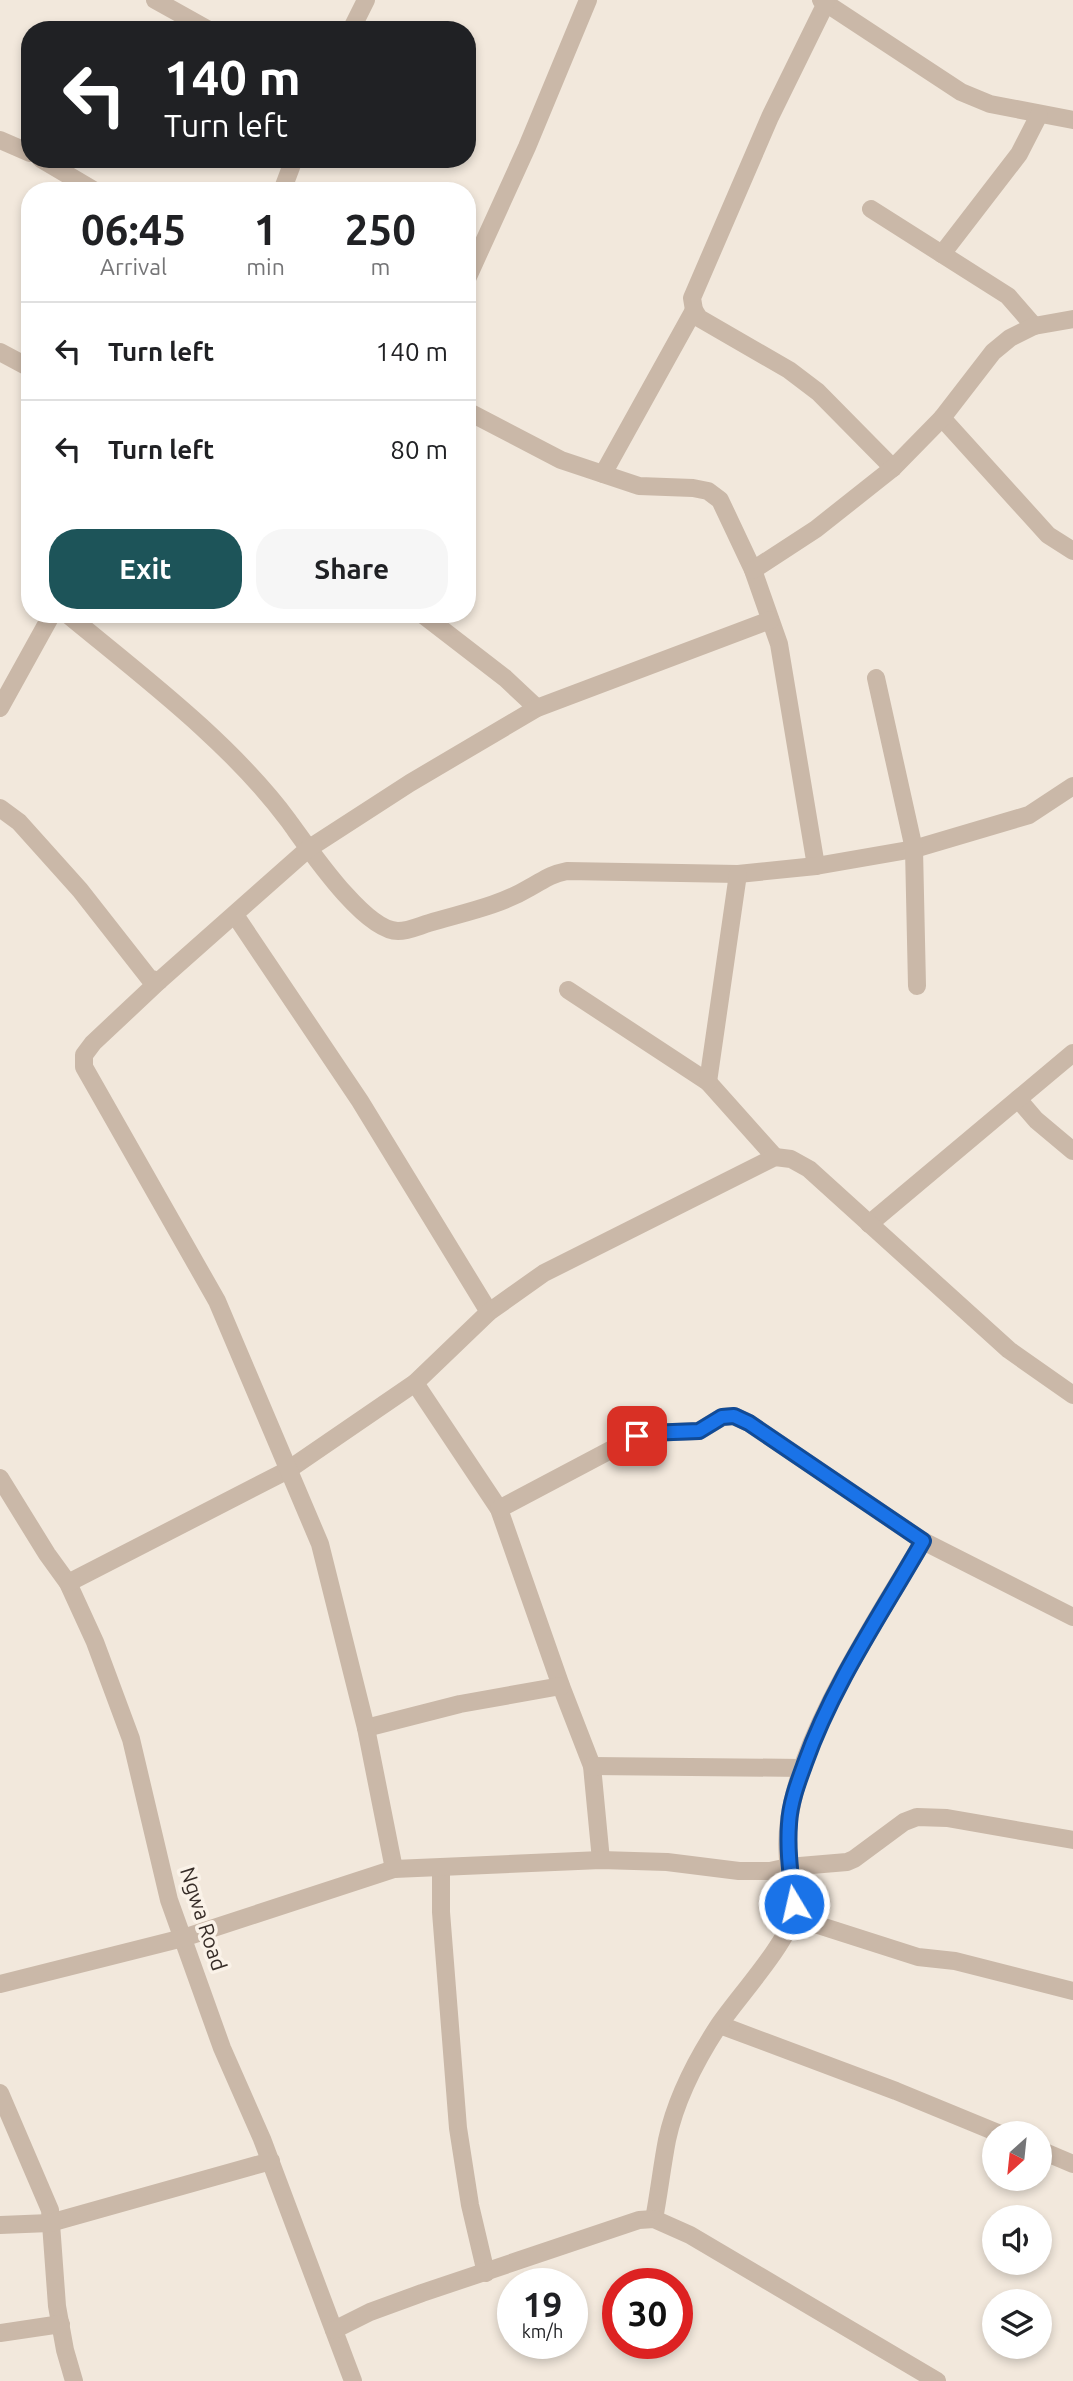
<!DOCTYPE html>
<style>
:root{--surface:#fff;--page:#f6f6f6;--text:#202124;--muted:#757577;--line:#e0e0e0;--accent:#1d5459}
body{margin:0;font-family:Ubuntu,sans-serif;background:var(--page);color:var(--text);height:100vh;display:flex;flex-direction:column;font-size:26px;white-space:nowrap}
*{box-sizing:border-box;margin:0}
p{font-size:23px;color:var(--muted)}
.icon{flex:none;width:38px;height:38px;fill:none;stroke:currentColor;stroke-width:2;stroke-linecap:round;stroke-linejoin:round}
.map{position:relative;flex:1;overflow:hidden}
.sheet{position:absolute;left:21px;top:182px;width:455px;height:441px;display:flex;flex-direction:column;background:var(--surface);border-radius:28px;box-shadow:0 4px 10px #0003}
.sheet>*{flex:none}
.top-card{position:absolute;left:21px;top:21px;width:455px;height:147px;border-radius:28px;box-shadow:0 4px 10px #0003;background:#202124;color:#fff;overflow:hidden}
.needle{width:46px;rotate:207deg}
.fabs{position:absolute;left:982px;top:2121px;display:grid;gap:14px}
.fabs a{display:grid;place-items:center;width:70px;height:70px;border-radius:50%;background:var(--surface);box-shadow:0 4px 10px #0003;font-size:35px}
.speed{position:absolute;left:497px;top:2268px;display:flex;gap:14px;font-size:35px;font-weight:700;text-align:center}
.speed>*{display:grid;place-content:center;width:91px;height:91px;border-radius:50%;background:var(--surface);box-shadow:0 4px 10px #0003;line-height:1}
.speed small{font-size:18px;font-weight:400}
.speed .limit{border:10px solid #d22;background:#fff;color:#111}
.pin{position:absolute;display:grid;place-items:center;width:60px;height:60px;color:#fff;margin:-30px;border-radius:14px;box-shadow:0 4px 10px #0006}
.me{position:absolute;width:77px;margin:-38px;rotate:351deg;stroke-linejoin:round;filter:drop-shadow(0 0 5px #0008)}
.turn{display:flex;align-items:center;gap:24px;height:147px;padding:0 28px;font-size:32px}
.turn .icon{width:91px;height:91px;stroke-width:2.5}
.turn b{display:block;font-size:49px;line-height:60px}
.eta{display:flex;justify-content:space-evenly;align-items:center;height:119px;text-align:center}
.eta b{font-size:42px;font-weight:700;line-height:49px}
.cta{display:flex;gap:14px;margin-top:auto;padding:14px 28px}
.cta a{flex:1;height:80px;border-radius:28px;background:var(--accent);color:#fff;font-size:28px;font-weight:700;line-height:80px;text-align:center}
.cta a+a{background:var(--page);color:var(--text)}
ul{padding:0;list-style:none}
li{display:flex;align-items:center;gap:21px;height:98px;padding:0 28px;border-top:2px solid var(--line)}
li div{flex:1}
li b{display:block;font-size:26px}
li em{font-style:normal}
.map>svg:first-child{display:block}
</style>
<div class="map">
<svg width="1073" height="2381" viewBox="0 0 1073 2381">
<rect width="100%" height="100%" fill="#f2e8dc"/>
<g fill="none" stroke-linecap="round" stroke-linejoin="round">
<g stroke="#cab8a8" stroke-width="18">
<path d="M155,0l54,30"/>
<path d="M821,0l140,92 29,12 83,16"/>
<path d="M826,3l-56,114 -78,181 2,12 5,8 90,52 29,22 75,76"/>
<path d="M351,30l15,-30"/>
<path d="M0,140l30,13"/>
<path d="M41,159l54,32"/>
<path d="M282,191l12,-32"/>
<path d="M871,209l137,87 26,30"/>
<path d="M942,254l77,-100 20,-39"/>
<path d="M467,279l60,-132 61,-147"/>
<path d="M0,352l30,16"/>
<path d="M467,411l94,49 78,26 54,2 15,3 12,9 33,70 26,74 37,222"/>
<path d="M942,418l106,117 25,16"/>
<path d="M603,474l91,-164"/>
<path d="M753,570l63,-41 77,-61 49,-50 51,-66 17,-14 24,-12 39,-7"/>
<path d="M67,614c75,62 163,128 221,206 20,27 76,111 110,111 10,0 21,-5 31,-8 33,-10 70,-17 100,-35 15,-8 19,-13 38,-17l171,3 78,-8 98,-17 115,-34 44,-29"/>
<path d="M422,614l83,64 32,30"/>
<path d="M876,678l38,171 3,137"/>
<path d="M0,708l52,-94"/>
<path d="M0,808l19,14 61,68 69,88 10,3"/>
<path d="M235,915l125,186 129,211"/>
<path d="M568,990l140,92 67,75"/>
<path d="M708,1082l30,-208"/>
<path d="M1018,1099l18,21 37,31"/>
<path d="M869,1224l204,-171"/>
<path d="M415,1383l84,126 62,177 31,80 9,94"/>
<path d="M0,1478l47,76 21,29 27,59 36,97 38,161 53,148 40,91 91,242"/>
<path d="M499,1509l138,-73 10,-3 52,-2 23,-14 12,-1 15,7 174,118 150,76"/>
<path d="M68,1583l220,-113 127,-87 74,-71 55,-39 231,-116 16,2 18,10 200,181 64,45"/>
<path d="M366,1728l94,-24 101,-18"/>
<path d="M592,1766l211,2"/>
<path d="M441,1868v44l17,216 12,77 16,68"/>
<path d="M394,1869l-28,-141 -46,-184 -103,-243 -133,-234v-12l9,-12 66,-62 149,-132 102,-66 127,-75 233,-88"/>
<path d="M793,1917l125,40 37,4 118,30"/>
<path d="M0,1984l183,-46 211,-69 207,-9 66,2 72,9h31l18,-4 59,-5 7,-3 50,-37 13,-5 30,1 126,22"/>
<path d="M720,2025l176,66 102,42"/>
<path d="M0,2093l50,117 7,96 8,44 9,31"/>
<path d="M1040,2150l33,14"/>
<path d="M654,2219c5,-26 8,-53 13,-79 9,-42 29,-80 52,-115 19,-28 66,-79 74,-109 4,-16 -2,-32 -4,-47 -2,-15 -2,-34 0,-48 12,-90 88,-201 134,-280"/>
<path d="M0,2225l50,-2 221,-62"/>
<path d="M334,2330l36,-18 52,-19 217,-73 15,-1 36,16 247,146"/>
<path d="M0,2333l61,-9"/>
</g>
</g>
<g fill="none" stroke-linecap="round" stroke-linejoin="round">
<defs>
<path id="route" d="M637,1436l10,-3 52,-2 23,-14 12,-1 15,7 174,118c-41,72 -90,143 -118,222 -7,19 -15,40 -16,61 -2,28 2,53 5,80"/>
</defs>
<use href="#route" stroke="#114b97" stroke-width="18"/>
<use href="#route" stroke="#1a73e8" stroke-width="12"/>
</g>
<g text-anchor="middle" stroke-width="7" stroke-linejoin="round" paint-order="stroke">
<g font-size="21" fill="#372d28" stroke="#faf2e8">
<text transform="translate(203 1919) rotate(72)" y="7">Ngwa Road</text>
</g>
</g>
</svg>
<div class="fabs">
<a><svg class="needle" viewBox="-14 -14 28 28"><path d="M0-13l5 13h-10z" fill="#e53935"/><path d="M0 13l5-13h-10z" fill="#757577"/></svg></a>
<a><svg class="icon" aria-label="sound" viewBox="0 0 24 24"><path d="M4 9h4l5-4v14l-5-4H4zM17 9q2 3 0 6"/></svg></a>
<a><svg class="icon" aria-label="layers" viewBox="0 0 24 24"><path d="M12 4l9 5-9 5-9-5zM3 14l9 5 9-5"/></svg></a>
</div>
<div class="speed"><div>19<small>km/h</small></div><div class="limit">30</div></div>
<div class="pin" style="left:637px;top:1436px;background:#d93025"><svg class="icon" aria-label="arrive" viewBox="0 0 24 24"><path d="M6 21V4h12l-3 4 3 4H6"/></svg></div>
<svg class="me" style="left:794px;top:1904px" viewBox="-20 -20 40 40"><circle r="17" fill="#1a73e8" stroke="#fff" stroke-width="3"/><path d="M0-11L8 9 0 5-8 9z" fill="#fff"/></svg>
<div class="top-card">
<div class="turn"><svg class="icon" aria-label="left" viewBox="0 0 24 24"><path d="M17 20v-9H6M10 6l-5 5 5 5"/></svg><div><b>140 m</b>Turn left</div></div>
</div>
<section class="sheet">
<div class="eta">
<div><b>06:45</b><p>Arrival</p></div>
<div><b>1</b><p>min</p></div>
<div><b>250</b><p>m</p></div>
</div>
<ul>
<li><svg class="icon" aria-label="left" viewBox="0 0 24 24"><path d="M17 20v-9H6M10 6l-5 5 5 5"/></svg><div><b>Turn left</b></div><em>140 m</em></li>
<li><svg class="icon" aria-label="left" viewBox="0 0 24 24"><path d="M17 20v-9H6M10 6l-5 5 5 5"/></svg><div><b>Turn left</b></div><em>80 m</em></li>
</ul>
<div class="cta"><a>Exit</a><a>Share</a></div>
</section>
</div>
